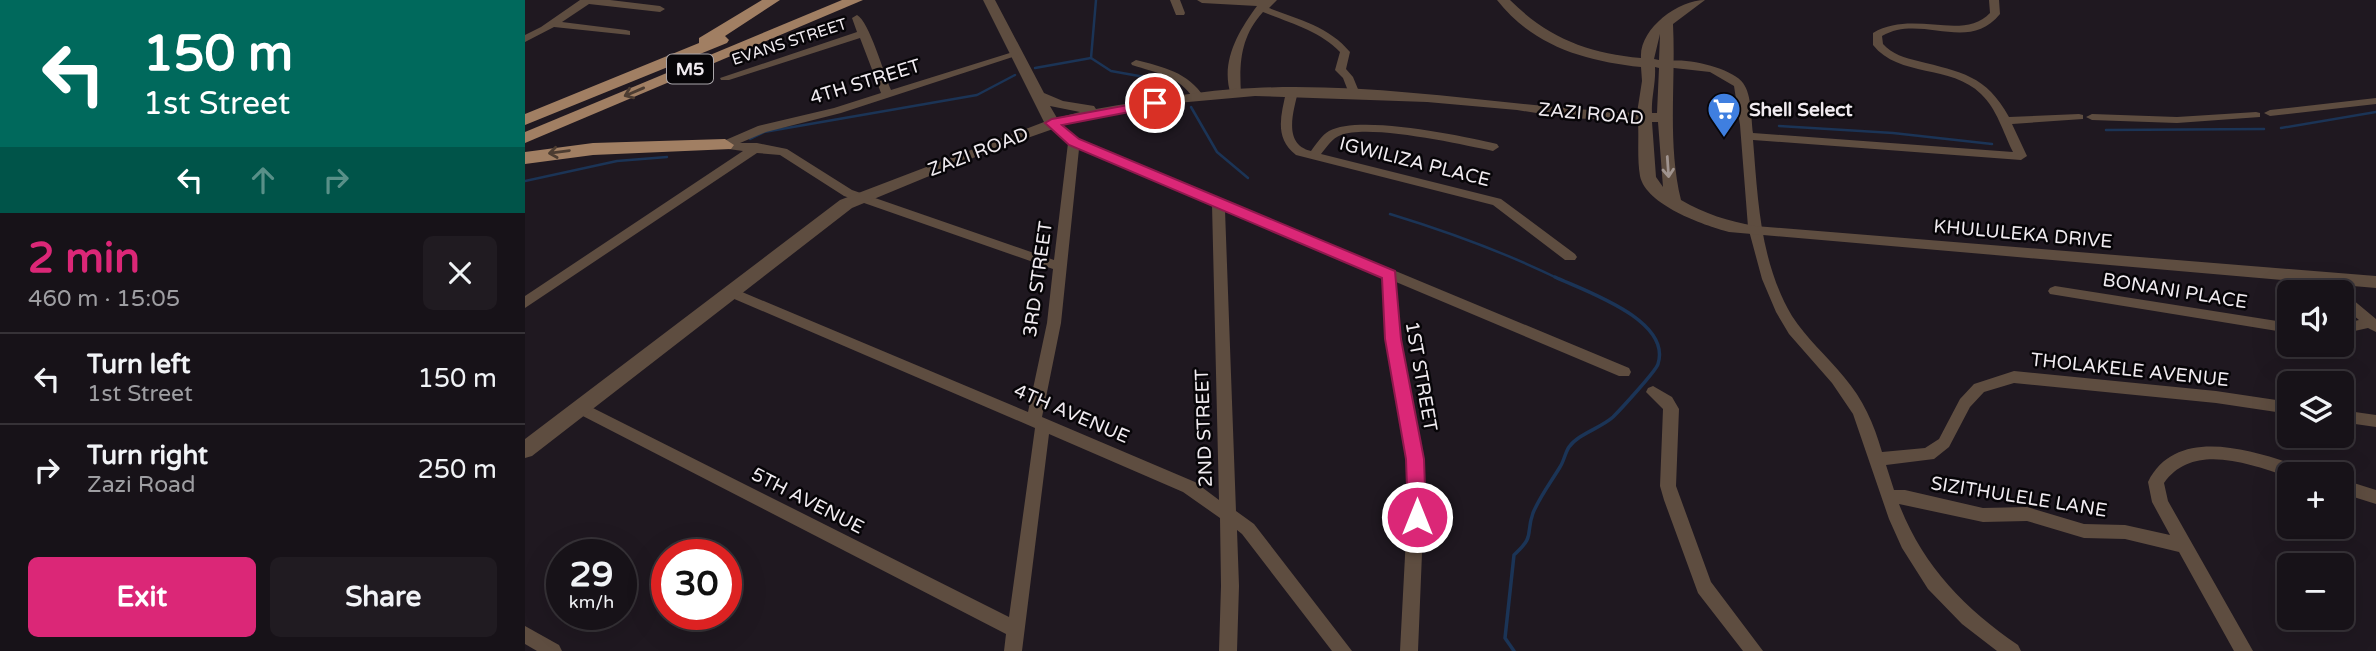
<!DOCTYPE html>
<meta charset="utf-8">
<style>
:root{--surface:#171218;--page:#201b21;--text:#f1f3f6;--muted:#9e9ea2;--line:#363237;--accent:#db2777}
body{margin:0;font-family:"Varela Round",sans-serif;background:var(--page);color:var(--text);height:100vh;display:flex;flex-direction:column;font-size:26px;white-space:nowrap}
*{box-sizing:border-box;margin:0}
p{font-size:23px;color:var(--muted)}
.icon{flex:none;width:38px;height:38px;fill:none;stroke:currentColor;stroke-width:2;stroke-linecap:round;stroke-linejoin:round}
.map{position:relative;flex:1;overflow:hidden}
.side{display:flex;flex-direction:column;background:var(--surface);width:525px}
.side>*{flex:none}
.banner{background:#00695c;color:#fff;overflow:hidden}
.buttons{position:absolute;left:1752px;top:280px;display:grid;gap:14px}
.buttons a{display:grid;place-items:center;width:77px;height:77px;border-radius:10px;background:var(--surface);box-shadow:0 7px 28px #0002,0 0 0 2px var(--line);font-size:35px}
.speed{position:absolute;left:21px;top:539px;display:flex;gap:14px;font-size:35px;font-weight:700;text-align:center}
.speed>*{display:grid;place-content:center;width:91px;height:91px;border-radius:50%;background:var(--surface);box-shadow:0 7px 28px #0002,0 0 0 2px var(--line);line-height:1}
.speed small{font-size:18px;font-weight:400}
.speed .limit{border:10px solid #d22;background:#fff;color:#111}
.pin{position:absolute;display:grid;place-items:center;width:60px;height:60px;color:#fff;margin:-30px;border:4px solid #fff;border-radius:50%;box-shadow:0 2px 7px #0007}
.me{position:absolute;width:77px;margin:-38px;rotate:0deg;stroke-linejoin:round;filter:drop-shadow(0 0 5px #0008)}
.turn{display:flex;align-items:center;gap:24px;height:147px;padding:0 28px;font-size:32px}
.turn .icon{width:91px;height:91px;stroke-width:2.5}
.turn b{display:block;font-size:49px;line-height:60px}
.lanes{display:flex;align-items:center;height:66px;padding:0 28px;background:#0003;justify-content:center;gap:35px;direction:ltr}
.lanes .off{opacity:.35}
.round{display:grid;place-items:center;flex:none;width:74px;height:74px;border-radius:10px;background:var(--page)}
.overview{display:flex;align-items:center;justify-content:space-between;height:119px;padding:0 28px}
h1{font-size:42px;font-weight:800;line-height:52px;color:var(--accent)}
.cta{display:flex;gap:14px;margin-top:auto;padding:14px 28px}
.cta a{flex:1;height:80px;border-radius:10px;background:var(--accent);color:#fff;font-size:28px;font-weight:800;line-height:80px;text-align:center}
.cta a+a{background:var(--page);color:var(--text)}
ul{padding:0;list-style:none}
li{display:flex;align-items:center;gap:21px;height:91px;padding:0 28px;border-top:2px solid var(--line)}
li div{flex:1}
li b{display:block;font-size:26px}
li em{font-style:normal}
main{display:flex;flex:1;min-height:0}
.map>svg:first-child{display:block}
</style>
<main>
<section class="side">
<div class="banner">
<div class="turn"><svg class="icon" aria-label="left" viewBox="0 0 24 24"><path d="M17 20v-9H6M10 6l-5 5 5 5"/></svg><div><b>150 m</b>1st Street</div></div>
<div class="lanes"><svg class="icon" aria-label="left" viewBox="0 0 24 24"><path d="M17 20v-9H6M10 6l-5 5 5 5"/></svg><svg class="icon off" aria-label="ahead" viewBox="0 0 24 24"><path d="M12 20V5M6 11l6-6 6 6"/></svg><svg class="icon off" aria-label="right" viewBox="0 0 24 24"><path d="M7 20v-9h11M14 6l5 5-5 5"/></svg></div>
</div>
<div class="overview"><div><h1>2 min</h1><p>460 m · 15:05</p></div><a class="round"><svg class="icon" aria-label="close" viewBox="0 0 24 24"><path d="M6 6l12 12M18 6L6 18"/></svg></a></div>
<ul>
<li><svg class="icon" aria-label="left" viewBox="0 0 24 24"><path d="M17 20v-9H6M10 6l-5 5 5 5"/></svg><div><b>Turn left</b><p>1st Street</p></div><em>150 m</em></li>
<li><svg class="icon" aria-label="right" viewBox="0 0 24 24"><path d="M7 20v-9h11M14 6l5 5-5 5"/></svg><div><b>Turn right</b><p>Zazi Road</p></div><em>250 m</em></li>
</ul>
<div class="cta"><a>Exit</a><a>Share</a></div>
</section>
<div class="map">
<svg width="1851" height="651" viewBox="0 0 1851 651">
<rect width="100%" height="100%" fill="#1f1820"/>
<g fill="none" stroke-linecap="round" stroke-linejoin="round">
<g stroke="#1b3456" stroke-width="2.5">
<path d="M571,0l-5,58 20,13 56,10 9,7"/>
<path d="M510,68l56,-10"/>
<path d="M666,107l26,45 31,26"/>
<path d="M1254,126l114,7 99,11"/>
<path d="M1756,128l95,-16"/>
<path d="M1581,130l158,-1"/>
<path d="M225,139l14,-7 213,-37 38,-20"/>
<path d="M0,181l92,-20 50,-4"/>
<path d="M865,214c59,18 114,38 169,65"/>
</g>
<path stroke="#1b3456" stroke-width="3.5" d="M989,651l-9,-13 9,-83c22,-20 11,-20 19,-42 7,-17 18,-31 27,-46 4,-6 5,-14 9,-20 9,-13 32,-19 44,-30 7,-7 43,-46 45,-53 14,-44 -73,-73 -103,-87"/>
<g fill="#5e4d40" fill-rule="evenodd">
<path d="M55,0h30l50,6 5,3 -5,3 -71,-8 -27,18 64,8 4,1v4l-76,-8 -29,15v-7l16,-8z"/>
<path d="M645,0h10l5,13 -1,2h-8z"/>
<path d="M672,0h80l-8,8c29,11 61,19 81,44l-4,17 7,8 7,17 -2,2h-8l-7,-18 -8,-8 5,-18c-20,-21 -50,-29 -77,-40 -22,24 -24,50 -22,81l-6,3 -4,-1c-11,-33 7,-63 26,-89l-55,-3z"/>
<path d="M1464,0h10l1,14c-32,40 -79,-1 -118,22l1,8c9,10 22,14 35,17 43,11 68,14 91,56l70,-3 4,1v4l-71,5 15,32 -6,4 -268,-20c5,60 7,122 39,176 14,22 35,40 52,61 19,22 30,47 38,75l43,-4 14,-9 21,-40 14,-15 40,-13 202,20 73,11v12l-73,-11 -202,-20 -30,9 -14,15 -21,40 -15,12 -48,6 8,25h11l78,18 44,-1 57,17 41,1 45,10 -18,-33 -4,-20c30,-60 111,-29 160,-13l2,5h-21v3c-40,-13 -96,-35 -125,6l4,18 85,150h-19l-55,-99 -54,-13 -41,-1 -57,-17 -44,1 -84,-18c24,62 65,104 119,141l3,6h-24l-35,-27 -34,-35 -26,-41 -13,-29 -36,-105 -21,-31 -43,-49 -13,-22 -14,-33 -14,-52 -8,-102 -6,-39 -24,-14 -45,-5 -5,-3c15,-10 72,3 83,19 9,12 8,36 10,50l260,19c-10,-20 -16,-43 -32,-58 -30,-30 -82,-16 -108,-49v-12c40,-24 90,9 117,-20z"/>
<path d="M332,15c12,6 27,59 34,75l122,-38 4,-1 5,3 -181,59 -75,19 -26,11h17l30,6 65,41 202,70 14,-117 -22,-20 2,-2h8l22,18 551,229 2,4 -2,4h-10l-223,-94 4,57 25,141 -7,171h-18l9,-171 -23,-141 -4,-63 -157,-66 11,301 18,13 98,127h-20l-90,-117 -5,-4 2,56 -2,65h-18l2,-65 -1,-68 -37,-26 -134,-58 -27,217h-18l2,-17 -431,-222 -3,-4 3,-4 5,-2 5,2 424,213 26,-189 -310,-133 -2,-3 2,-3h10l293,123 19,-89 6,-54 -209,-73 -64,-41 -23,-2 -232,155v-12l218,-145 -22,-3v-6l37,-16 76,-18 47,-15 -21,-55 -131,42h-8l-1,-2 137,-46 -5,-14zM554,149l133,55 7,296 -24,-18 -153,-65 19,-94z"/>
<path d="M611,60c27,7 52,12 68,37l-2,2h-8c-15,-23 -37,-26 -62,-34l-1,-2z"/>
<path d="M767,89l6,3c-5,21 -15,52 13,59 5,-7 11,-16 18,-20 30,-17 134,5 168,13l2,3 -6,4c-33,-7 -123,-27 -152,-16 -9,3 -14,12 -20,19l180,45 74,55 2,3 -2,3h-10l-72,-55 -197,-50c-22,-17 -15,-39 -10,-63z"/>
<path d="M1851,98v6l-106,12 -6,-3 6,-3z"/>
<path d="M1731,112l4,1v4l-83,6 -85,-3 -6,-3 6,-3 85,3z"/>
<path d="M1530,286l234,37v10l-239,-39 -2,-3 2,-3z"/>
<path d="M1815,292h1l5,2 30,25v13l-8,-4 -27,6v-10l18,-4 -18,-15z"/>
<path d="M1128,386l19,11 7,12 -3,77 35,96 52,69h-20l-45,-58 -34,-93 -4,-14 3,-77 -17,-17 2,-4z"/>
<path d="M1816,410l35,5v12l-35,-5z"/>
<path d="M1816,479l35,11v14l-35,-11z"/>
<path d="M0,626l34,19 3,6h-25l-12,-7z"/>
</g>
<path fill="#5e4d40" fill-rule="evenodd" d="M458,0h12l49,93 19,8 31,5 2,3c53,-9 105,-19 158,-21 129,-6 256,19 383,25l5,-32 -1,-14c-56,-6 -108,-21 -144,-67h13c38,38 78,53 131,58 -2,-29 37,-58 64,-58l-32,24c3,59 -6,118 8,176 24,14 47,21 74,26l621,50v12l-647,-56c-26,-7 -83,-27 -89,-56 -3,-17 -1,-37 -2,-55l-70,-3 -51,-8 -90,-8 -172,-6 -78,7 -104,19 -88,31 -133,55 -320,248 -7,2v-19l315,-239 204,-78zM1135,34l-1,26 -5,-1zM1130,67l4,1 -2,45h-5c-1,-15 4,-30 3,-46zM525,106l30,6 -23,6zM1127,122h6l5,65 -7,-10z"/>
<g fill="#a17f63" fill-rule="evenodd">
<path d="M237,0h18l-55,36 4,4 -2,3 -202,82v-11l174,-71v-5z"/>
<path d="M317,0h21l-338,143v-11z"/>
<path d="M200,139l9,6 -3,4 -138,6 -68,9v-12l68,-9z"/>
</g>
</g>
<defs><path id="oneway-shaft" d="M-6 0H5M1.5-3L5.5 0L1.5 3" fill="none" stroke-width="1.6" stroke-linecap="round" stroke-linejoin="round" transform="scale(1.75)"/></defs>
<g stroke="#4c3c31">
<use href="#oneway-shaft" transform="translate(109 92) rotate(157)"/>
<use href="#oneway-shaft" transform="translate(34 152) rotate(172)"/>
</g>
<use stroke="#a0948f" href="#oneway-shaft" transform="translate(1143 167) rotate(86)"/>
<path fill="#db2777" stroke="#8e194d" stroke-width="2" d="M630,100l7,3 -2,3 -98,19 17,14 316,132 6,68 23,120 2,58 -2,6 -7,2 -6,-2 -3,-6 -2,-58 -21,-120 -3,-61 -313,-133 -24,-22 7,-4z"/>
<defs>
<symbol id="supermarket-pin" viewBox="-11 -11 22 30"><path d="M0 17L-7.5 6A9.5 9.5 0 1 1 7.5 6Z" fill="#3f7fe0" stroke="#070508"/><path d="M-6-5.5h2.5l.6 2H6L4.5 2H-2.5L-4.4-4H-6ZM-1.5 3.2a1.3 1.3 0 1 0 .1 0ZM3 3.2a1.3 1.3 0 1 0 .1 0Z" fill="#fff"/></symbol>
</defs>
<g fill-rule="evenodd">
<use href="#supermarket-pin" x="1180" y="90" width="38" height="52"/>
</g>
<g text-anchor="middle" stroke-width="5" stroke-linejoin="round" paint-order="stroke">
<g font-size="16" fill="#f0ebf0" stroke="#070508">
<text transform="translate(264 41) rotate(-18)" y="6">EVANS STREET</text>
</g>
<rect fill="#070508" stroke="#aaa6aa" stroke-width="2" x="142" y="54.5" width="46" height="29" rx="5"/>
<g font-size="18" font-weight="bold" fill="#f0ebf0">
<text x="165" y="75">M5</text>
</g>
<g font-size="19" fill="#f0ebf0" stroke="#070508">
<text transform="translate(340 81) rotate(-17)" y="7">4TH STREET</text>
<text transform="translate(1066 113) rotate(5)" y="7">ZAZI ROAD</text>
<text transform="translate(453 151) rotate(-21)" y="7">ZAZI ROAD</text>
<text transform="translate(890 161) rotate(14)" y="7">IGWILIZA PLACE</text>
<text transform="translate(1498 233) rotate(5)" y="7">KHULULEKA DRIVE</text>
<text transform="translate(512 279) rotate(-82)" y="7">3RD STREET</text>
<text transform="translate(1650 290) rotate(9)" y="7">BONANI PLACE</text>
<text transform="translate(1605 369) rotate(6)" y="7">THOLAKELE AVENUE</text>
<text transform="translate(897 376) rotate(80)" y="7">1ST STREET</text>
<text transform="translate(547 413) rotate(23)" y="7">4TH AVENUE</text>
<text transform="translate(678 428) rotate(-92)" y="7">2ND STREET</text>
<text transform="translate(1494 496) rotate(9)" y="7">SIZITHULELE LANE</text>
<text transform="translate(283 500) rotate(27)" y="7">5TH AVENUE</text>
</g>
<g font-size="19" font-weight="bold" fill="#f0ebf0" stroke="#070508" text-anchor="start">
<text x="1224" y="116">Shell Select</text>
</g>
</g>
</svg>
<div class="buttons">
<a><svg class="icon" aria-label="sound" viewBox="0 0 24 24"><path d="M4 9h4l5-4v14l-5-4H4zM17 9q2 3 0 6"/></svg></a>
<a><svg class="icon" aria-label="layers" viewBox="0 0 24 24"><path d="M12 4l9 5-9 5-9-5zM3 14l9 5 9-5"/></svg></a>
<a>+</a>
<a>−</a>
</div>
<div class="speed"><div>29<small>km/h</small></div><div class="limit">30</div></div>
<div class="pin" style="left:630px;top:103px;background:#d93025"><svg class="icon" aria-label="arrive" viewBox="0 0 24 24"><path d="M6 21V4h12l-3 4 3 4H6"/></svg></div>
<svg class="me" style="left:892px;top:517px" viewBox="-20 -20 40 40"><circle r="17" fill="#db2777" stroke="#fff" stroke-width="3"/><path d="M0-11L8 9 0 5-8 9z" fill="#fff"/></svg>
</div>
</main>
